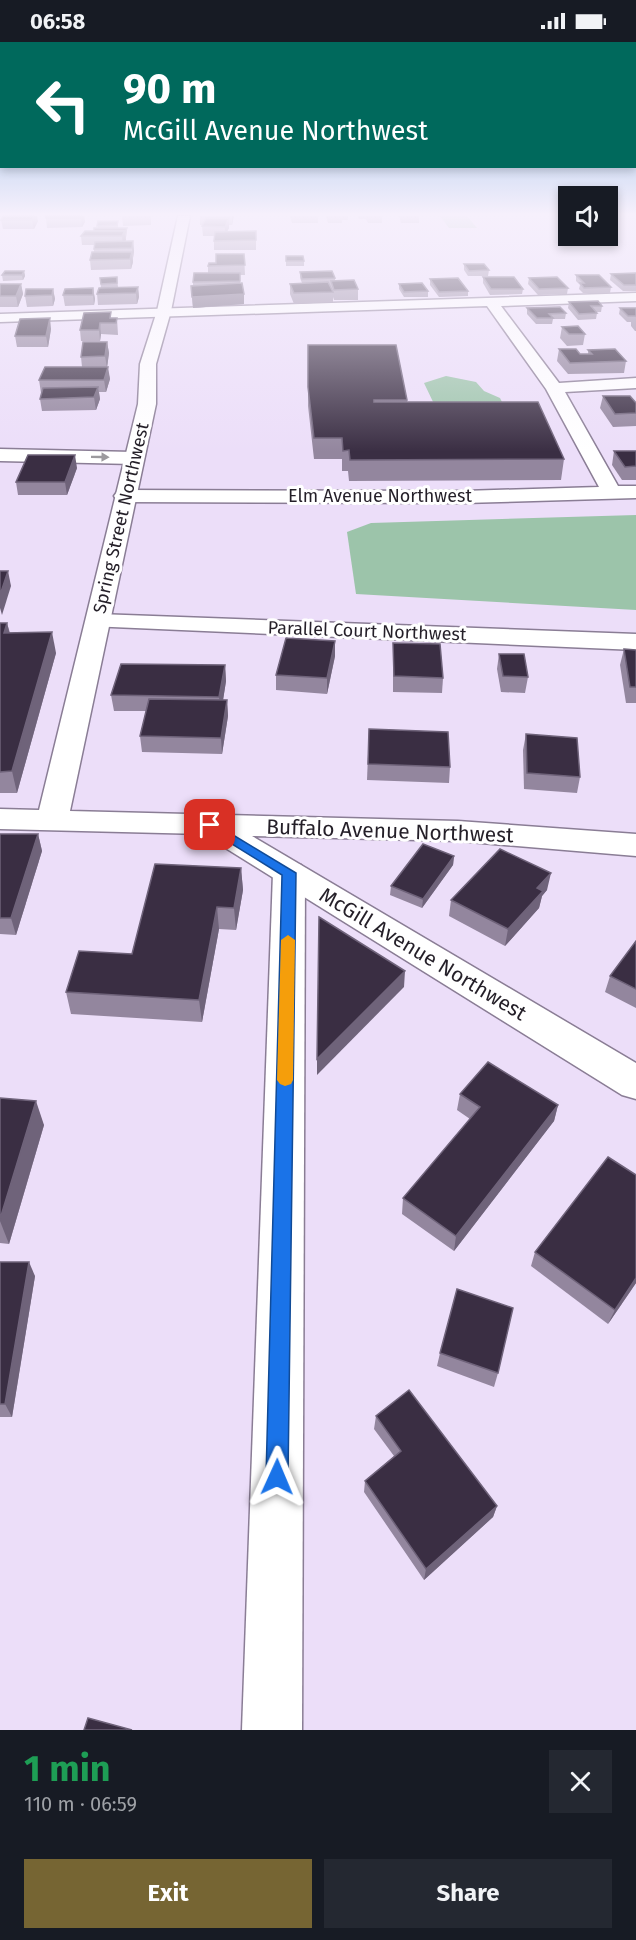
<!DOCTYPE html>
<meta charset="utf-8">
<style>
:root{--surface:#171b24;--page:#242831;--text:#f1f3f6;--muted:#9ea1a6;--accent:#766533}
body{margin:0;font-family:"Fira Sans",sans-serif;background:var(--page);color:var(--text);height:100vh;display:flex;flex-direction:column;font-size:22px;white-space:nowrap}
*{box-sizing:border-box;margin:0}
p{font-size:20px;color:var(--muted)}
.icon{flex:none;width:33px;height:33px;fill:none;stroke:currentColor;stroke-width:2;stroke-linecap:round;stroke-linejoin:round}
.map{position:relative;height:1688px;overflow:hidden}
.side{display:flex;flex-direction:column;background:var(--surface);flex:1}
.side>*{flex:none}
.top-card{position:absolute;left:0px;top:0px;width:636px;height:126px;box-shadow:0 3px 9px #0003;background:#00695c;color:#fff;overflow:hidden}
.controls{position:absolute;left:558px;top:144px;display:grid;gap:12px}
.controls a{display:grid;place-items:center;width:60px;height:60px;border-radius:0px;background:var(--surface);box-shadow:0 3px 9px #0003;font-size:30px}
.pin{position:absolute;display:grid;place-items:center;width:51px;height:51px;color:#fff;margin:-26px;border-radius:12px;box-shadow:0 3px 9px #0006}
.me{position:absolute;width:66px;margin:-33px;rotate:1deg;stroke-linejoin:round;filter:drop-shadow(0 0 4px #0008)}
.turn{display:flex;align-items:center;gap:21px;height:126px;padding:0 24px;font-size:27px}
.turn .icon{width:78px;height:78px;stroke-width:2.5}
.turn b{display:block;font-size:42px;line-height:51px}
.round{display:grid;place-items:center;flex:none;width:63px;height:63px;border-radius:0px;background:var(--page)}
.head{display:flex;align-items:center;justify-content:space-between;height:102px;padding:0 24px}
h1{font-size:36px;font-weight:700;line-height:45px;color:#1e9e55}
.button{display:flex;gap:12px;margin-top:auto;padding:12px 24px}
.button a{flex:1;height:69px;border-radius:0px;background:var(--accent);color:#fff;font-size:24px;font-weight:700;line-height:69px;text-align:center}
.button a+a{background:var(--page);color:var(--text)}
.status{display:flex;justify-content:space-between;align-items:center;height:42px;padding:0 30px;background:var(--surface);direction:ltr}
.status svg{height:16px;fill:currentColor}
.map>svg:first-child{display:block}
</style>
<div class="status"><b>06:58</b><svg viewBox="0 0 49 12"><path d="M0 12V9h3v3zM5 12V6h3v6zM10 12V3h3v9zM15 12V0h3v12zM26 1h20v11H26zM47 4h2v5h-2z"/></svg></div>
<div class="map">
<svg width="636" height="1688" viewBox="0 0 636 1688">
<rect width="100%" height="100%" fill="#ecdef9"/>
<g fill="#9cc4aa">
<path d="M440,174h27l10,12h-28z"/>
<path d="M446,334l30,6 8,9 16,7 2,4 -67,4 -11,-23z"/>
<path d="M636,473v95l-280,-16 -9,-62 24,-9z"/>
</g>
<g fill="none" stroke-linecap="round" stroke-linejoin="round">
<defs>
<g id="minor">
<path d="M636,251v8l-135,5 58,77 77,-5v10l-71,4 53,94h18v12l-173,5 -339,-1 -7,-2 -3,-4 3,-4 7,-2 339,1 136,-4 -53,-98 -59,-83 -487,16v-8z"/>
<path d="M0,407l133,3 7,2 3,4 -3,4 -7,2 -133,-3z"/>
<path d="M98,572l538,20v16l-547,-24 -3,-5 3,-5z"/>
<path d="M289,820l12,3 4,8 -3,857h-60l31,-857 4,-8z"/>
</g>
<path id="tertiary" d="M178,174h12l-19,95 -15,53v40l-86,407 388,10 178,13v22l-178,-15 -206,-5 384,227v36l-14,-4 -419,-261 -203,-5v-20l39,1 99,-406 2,-40 17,-53z"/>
</defs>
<use href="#minor" stroke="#8a7d95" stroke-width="3"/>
<use href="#tertiary" stroke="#8a7d95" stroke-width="3"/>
<use href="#minor" fill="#fff" fill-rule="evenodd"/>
<use href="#tertiary" fill="#fff" fill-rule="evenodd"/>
</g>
<g fill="#93869e">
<path d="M3,174l35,5 -4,8h-31l-2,-9z"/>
<path d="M46,174h38l1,6 -3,5 -35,1 -1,-10z"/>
<path d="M122,174h29v9l-28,1z"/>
<path d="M200,174h34l-2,9h-3v3l-2,3h29v19h-42v-14h-11l-1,-10 1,-1h-3z"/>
<path d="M290,174h28v7h-26z"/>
<path d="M326,174h22v4h-6v3h-14z"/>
<path d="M358,174h24v7h-14l-2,-4h-7z"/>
<path d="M399,174h20v7h-18z"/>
<path d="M98,179h20v7h9v5l-2,9 8,-1 1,10 -1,7v4l-2,7 -40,1 -1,-10 4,-8v-7h-12l-1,-9 13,-5 4,-3z"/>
<path d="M244,212l1,21h-5v8l4,11v10l-51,4 -2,-22 2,-1v-3l15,-9v-7z"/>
<path d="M286,214l18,5v5h-18z"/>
<path d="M464,222l25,6 -1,6h-20l-4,-6z"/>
<path d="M24,229l1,5 -2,4 -20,1 -1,-6z"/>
<path d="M300,230l35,6v2l23,9v11h-24l-1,-3v5l-39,2 -4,-10v-10l12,-1 -2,-5z"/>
<path d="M636,231v18h-13l-13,-11 1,-6z"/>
<path d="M576,233l35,12 -1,6h-27l-4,-4 1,-4 -4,-4z"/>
<path d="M117,235l1,10h20l1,10 -2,7 -39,1 -1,-11 4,-6 -1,-10z"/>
<path d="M483,235l40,12 -1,5 -32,1 -7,-12z"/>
<path d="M529,236l39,10 -1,6 -29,1 -10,-11z"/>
<path d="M430,237l38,12v5l-29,1 -9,-12z"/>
<path d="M0,242h21l2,10 -5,13h-18z"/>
<path d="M399,242l29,7v6h-24l-5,-8z"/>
<path d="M93,246l2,11 -1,6 -29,1 -2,-11z"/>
<path d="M53,247l2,10 -2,7 -26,1 -2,-11z"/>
<path d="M569,260l33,4 -1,6h-5l1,1 -1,6 -18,1 -10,-12z"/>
<path d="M527,266l39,5 -1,6h-12l-1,5h-16l-9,-10z"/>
<path d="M620,266h16v23h-1l-4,-5v-4h-4l-8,-8z"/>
<path d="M111,276h6l1,17 -17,-1 -1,7h-19l-1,-11z"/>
<path d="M562,285l23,7 -2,11 -16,1 -7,-8z"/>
<path d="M51,287l-3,18h-31l-2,-11z"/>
<path d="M107,300l2,11 -2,14 3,12 -4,13h-7l1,7 -4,11 -54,1 -2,-12 2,-6h-1l-2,-13 43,-13 -1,-10z"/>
<path d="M308,303l99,55v2l157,57 -3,21 -212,1 -1,-10h-6v-12h-28l-6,-53z"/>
<path d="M559,307l21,5h8v-4l38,11 -2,12 -56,1 -11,-13z"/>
<path d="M603,354l33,7v23l-23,1 -13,-19z"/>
<path d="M614,409h22v29h-14l-10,-15z"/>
<path d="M77,426l-10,27h-49l-2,-13z"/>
<path d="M0,581h7l3,10 46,20 -39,140h-17z"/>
<path d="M335,599v15l-8,38 -51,-4v-15z"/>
<path d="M393,601l50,35 -1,15 -49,-1z"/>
<path d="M624,607l12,1v53h-10l-6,-38z"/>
<path d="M499,612l29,23 -3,16 -24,-1 -4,-23z"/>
<path d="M225,623l1,16 -3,19h4l1,16 -6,38 -80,-2 -2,-16 6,-25h-32l-3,-16z"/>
<path d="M369,688l81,37 -1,16 -82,-3z"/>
<path d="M526,692l54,43 -3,16 -53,-4 -1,-39z"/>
<path d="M0,792h38l4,17 -26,84 -16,-1z"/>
<path d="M454,814l-1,9 -31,43 -32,-13 1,-9z"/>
<path d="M241,826l2,22 -7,40 -17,-1 -17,93 -131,-8 -5,-22 66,-38z"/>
<path d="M547,848l-5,6 -3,12 -34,38 -56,-30 2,-16z"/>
<path d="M636,899v67l-31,-16 5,-16z"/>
<path d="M460,1052l98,11 -4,16 -100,130 -52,-37 1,-16 67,-79 -13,-9z"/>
<path d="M0,1056l44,27 -35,119 -9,-1z"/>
<path d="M535,1210l101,31 -28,41 -77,-58z"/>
<path d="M0,1220l35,14 -23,141h-12z"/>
<path d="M440,1311l58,20 -4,14 -57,-21z"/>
<path d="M376,1374l121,90 -4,11 -69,63 -60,-88 1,-11 29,-25 -20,-27z"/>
</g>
<g fill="#6f637a">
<path d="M34,174h3l1,5 -4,8 -2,-9z"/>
<path d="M82,174h2l1,6 -3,5 -1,-9z"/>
<path d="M232,174h2l-2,9z"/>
<path d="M229,176v10l-4,8v-9z"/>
<path d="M125,189l1,9 -3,5 -1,-9z"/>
<path d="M133,199l1,10 -1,7 -1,-10z"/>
<path d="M132,210l1,10 -2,7 -1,-10z"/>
<path d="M24,229l1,5 -2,4 -1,-5z"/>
<path d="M21,242l2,10 -5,13 -2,-11z"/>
<path d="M138,245l1,10 -2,7 -1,-11z"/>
<path d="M93,246l2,11 -1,6 -1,-10z"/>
<path d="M53,247l2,10 -2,7 -1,-11z"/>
<path d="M244,252v10l-51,4 -1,-11z"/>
<path d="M50,276l1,11 -3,18 -2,-11z"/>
<path d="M100,281l1,11 -1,7 -1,-11z"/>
<path d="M107,300l2,11 -2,15 -2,-12z"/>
<path d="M108,325l2,12 -4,13 -2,-12z"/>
<path d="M98,345l2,12 -4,11 -2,-13z"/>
<path d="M75,413l2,13 -10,27 -2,-13z"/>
<path d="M8,529l3,15 -9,29 -2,-7v-13z"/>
<path d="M7,581l5,20 -8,-10z"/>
<path d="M52,590l4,21 -39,140 -5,-22z"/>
<path d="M335,599v15l-8,38v-16z"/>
<path d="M225,623l1,16 -5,32 -2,-16z"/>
<path d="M227,658l1,16 -6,38 -1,-16z"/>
<path d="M38,792l4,17 -26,84 -5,-17z"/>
<path d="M454,814l-1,9 -31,43 1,-9z"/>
<path d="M241,826l2,22 -7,40 -2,-22z"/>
<path d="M551,831l-4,17 -5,6 -3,12 -34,38 3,-17 29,-41z"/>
<path d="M217,865l2,22 -17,93 -3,-22z"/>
<path d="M405,929l-1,16 -87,88v-16z"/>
<path d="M36,1059l8,24 -35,119 -9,-23v-2z"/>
<path d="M558,1063l-4,16 -100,130 2,-15z"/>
<path d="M29,1220l6,14 -23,141 -7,-13z"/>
<path d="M636,1236v5l-28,41 7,-14z"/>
<path d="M497,1464l-4,11 -69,63 2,-11z"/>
</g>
<g fill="#3a2e43" stroke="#6f637a" stroke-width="1.5">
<path d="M3,174h31l-2,4h-31z"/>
<path d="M46,174h36l-1,2h-35z"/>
<path d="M206,176h23l-4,9 -23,-1z"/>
<path d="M98,179h20l-1,4 -20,1z"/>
<path d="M94,186h33l-2,5v-2h-31z"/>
<path d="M85,189h40l-3,5h-41z"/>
<path d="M256,189v9l-42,1 1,-9z"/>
<path d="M133,199l-1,7 -38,1 1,-7z"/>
<path d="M92,210h40l-2,7 -40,1z"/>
<path d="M216,212h28l1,11 -37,1 1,-3h7z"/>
<path d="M286,214h17l1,5h-18z"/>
<path d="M464,222h20l5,6 -20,1z"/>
<path d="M5,229h19l-2,4h-20z"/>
<path d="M332,229l3,7 -33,1 -2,-7z"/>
<path d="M194,231h46v8l-47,1z"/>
<path d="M636,231v12h-12l-13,-11z"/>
<path d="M576,233h23l12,12 -27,1 -4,-5h4z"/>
<path d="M117,235v6l-16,1 -1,-6z"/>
<path d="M483,235h31l9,12h-32z"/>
<path d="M557,235l11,11 -29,1 -10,-11z"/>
<path d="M458,236l10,13 -29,1 -9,-13z"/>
<path d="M354,238l4,9 -24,1 -3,-9z"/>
<path d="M328,240l5,10 -39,1 -4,-9z"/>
<path d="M242,241l2,11 -52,3 -1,-11z"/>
<path d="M422,241l6,8 -24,1 -5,-8z"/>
<path d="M0,242h21l-5,12h-16z"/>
<path d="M138,245l-2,6 -39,1 2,-6z"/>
<path d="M93,246v7h-30l2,-6z"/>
<path d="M26,247h27l-1,6 -27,1z"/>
<path d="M598,259l4,5h-11l6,7 -18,1 -10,-12z"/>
<path d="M560,265l6,6 -17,1 4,4h-16l-10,-10z"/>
<path d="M620,266h16v8h-8z"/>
<path d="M111,270l-1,6h7l-1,5h-16l-1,7h-19l4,-17z"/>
<path d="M50,276l-4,18h-31l5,-17z"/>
<path d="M578,284l7,8h-16l-7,-7z"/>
<path d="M83,300h24l-2,14 -24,1z"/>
<path d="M308,303h88l11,55h-33v2h164l26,57 -214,1 -1,-10 -6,1 -1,-13h-28l-6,-51z"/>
<path d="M559,307h17l4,5h12l-4,-4 27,-1 11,12 -56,2z"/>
<path d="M45,325h63l-4,13h-65z"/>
<path d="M98,345l-4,10 -54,2 3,-11z"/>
<path d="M603,354h27l6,7v10l-21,1z"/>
<path d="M614,409h22v15l-11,1z"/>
<path d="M28,413h47l-10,27h-49z"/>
<path d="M0,529h8l-8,24z"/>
<path d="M0,581h7l-3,10 48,-1 -40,139 -12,1z"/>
<path d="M286,596l49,3 -8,37 -51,-3z"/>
<path d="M393,601l47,1 3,34 -49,-2z"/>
<path d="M624,607l12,1v37h-6z"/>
<path d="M499,612h25l4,23 -25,-1z"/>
<path d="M121,622l104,1 -6,32 -108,-2z"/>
<path d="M149,657l78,1 -6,38 -81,-2z"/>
<path d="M369,687l79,3 2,35 -82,-3z"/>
<path d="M526,692l51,4 3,39 -53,-4z"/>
<path d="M0,792h38l-27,84h-11z"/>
<path d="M423,802l31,12 -31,43 -32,-13z"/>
<path d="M500,807l51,24 -14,15 6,3 -35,38 -57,-29z"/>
<path d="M155,822l86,4 -7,40 -17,-1 -18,93 -133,-8 13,-41 53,3z"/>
<path d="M319,875l86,54 -88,88z"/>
<path d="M636,899v48l-26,-13z"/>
<path d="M488,1020l70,43 -102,131 -53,-38 77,-91 -20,-13z"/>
<path d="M0,1056l36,3 -36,118z"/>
<path d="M608,1115l28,18v103l-21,32 -80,-58z"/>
<path d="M0,1220h29l-24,142h-5z"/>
<path d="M457,1247l56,19 -15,65 -58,-20z"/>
<path d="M409,1348l88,116 -71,63 -61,-88 36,-30 -25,-35z"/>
<path d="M88,1676l44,12h-48z"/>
</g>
<defs><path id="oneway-solid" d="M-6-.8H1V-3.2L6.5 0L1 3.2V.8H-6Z" transform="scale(1.5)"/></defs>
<use fill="#9c9a9e" href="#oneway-solid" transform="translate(100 415) rotate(1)"/>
<linearGradient id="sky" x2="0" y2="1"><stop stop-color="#82b4e3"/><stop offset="0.42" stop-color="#f6f0fc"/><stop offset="1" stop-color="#f6f0fc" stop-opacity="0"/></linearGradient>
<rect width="636" height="410" fill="url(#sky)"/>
<path fill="#1a73e8" stroke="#114b97" stroke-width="1.5" d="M210,779l86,52 -8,604 -3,8 -8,3 -8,-3 -3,-8 16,-602 -76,-47 -2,-3 2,-3z"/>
<path fill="#f59e0b" d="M288,893l7,5 -2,140 -2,4 -6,2 -5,-2 -3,-4 4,-140z"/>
<g text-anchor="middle" stroke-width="6" stroke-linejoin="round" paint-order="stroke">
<g font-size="18" fill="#241f28" stroke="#fff">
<text x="380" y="460">Elm Avenue Northwest</text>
<text transform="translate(121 476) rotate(-77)" y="6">Spring Street Northwest</text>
<text transform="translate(367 589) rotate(2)" y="6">Parallel Court Northwest</text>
</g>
<g font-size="21" fill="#241f28" stroke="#fff">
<text transform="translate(390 789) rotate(2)" y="7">Buffalo Avenue Northwest</text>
<text transform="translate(423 912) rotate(31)" y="7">McGill Avenue Northwest</text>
</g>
</g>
</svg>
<div class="controls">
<a><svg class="icon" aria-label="sound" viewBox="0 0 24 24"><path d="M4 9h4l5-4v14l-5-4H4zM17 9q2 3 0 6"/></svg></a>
</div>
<div class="pin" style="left:210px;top:783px;background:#d93025"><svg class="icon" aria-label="arrive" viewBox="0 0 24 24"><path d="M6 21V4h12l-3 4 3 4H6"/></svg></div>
<svg class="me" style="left:277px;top:1435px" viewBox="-20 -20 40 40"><path d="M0-17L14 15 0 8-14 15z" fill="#1a73e8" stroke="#fff" stroke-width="4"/></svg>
<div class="top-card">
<div class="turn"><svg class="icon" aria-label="left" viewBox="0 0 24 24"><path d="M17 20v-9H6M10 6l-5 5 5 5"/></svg><div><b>90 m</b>McGill Avenue Northwest</div></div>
</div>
</div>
<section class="side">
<div class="head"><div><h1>1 min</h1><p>110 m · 06:59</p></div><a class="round"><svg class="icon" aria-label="close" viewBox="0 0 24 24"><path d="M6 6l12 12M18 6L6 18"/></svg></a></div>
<div class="button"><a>Exit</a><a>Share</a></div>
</section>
